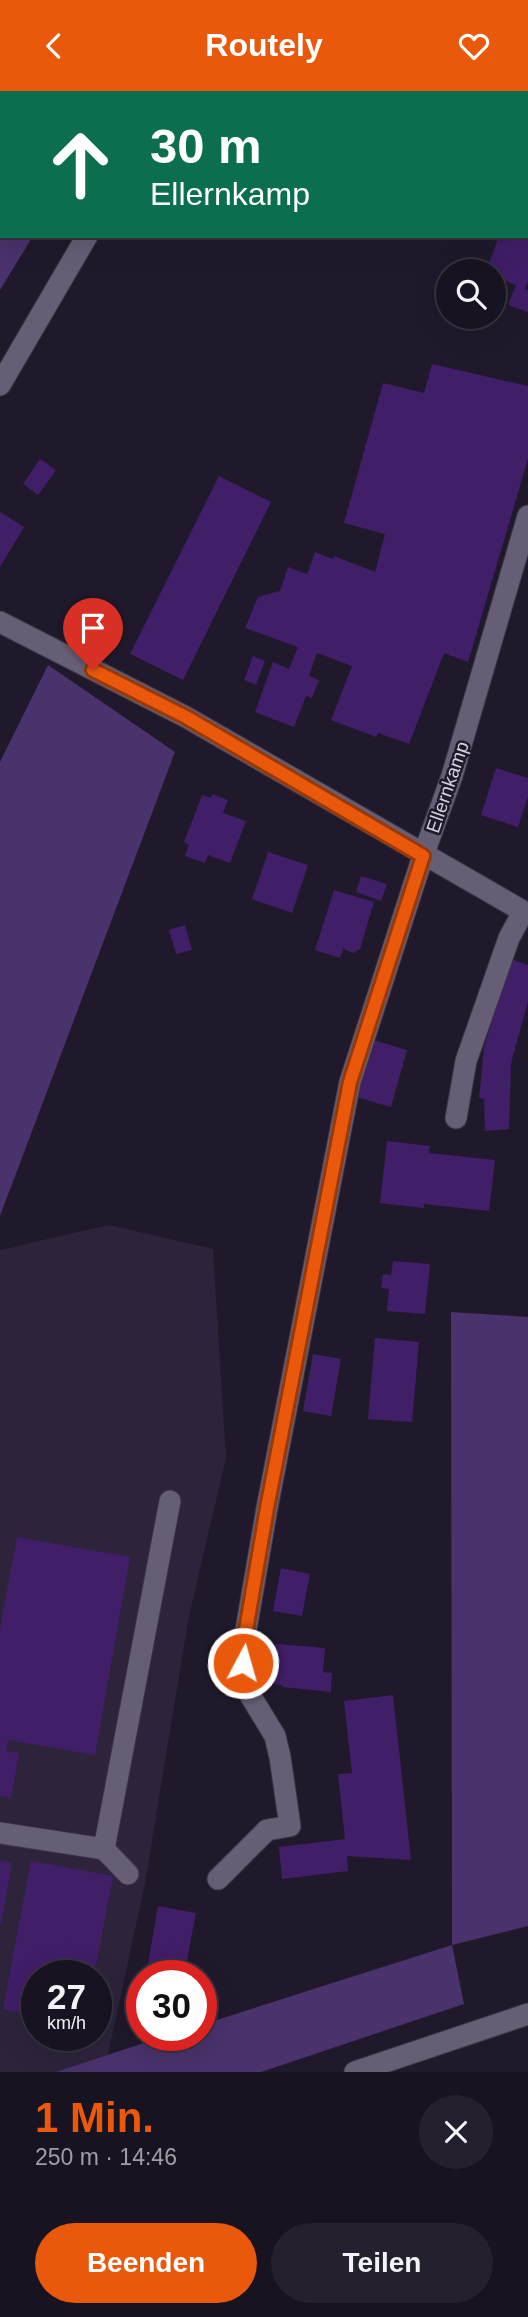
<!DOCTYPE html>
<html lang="de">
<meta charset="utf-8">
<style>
:root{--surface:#181321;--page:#25202e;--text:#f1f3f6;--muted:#9f9ea5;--line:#36323f;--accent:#ea580c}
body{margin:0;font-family:Helvetica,sans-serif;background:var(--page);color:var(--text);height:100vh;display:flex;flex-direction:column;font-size:26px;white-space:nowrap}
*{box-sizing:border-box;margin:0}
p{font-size:23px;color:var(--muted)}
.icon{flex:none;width:38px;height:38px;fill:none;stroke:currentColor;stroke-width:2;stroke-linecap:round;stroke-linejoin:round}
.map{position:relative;height:1981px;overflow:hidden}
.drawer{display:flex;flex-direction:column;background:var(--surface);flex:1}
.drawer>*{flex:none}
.guide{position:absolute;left:0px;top:0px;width:528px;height:147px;box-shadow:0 7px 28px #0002,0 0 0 2px var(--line);background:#0b6e4f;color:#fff;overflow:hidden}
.fabs{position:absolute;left:436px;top:168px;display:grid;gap:14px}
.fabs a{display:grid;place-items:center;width:70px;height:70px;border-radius:50%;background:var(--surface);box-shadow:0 7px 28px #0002,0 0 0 2px var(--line);font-size:35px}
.speed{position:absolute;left:21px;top:1869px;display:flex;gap:14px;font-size:35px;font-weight:700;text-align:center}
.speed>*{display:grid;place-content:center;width:91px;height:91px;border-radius:50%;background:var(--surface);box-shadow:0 7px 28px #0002,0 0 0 2px var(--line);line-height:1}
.speed small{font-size:18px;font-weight:400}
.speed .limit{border:10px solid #d22;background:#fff;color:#111}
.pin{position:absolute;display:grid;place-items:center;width:60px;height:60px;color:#fff;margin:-72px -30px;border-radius:50% 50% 50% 0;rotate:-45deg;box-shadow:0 0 7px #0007}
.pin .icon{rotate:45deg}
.me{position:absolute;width:77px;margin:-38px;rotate:6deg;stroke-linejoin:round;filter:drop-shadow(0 0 5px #0008)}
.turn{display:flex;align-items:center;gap:24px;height:147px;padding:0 35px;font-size:32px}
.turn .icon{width:91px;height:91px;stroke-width:2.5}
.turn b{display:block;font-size:49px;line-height:60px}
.round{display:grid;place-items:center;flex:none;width:74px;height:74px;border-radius:37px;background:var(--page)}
.head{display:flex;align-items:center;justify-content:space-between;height:119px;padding:0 35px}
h1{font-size:42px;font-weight:600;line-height:52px;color:var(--accent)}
.button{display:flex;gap:14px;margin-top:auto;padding:14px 35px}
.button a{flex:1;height:80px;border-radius:42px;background:var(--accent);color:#fff;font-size:28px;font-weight:600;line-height:80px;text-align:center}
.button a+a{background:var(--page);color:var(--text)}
header{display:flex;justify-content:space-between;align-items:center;height:91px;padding:0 35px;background:var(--accent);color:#fff;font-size:32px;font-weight:600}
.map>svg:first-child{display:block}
</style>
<header><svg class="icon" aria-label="back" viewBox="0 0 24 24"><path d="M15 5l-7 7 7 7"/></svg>Routely<svg class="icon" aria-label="heart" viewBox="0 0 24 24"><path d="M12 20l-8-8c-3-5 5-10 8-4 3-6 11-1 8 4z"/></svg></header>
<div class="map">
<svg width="528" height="1981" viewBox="0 0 528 1981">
<rect width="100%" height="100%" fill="#20192c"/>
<path fill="#2d243c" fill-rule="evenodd" d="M109,1134l104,24 13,209 -37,158 -44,267 -37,172 -52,17h-56v-822zM37,1885h59v59h-59z"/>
<g fill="#4a326c">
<path d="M0,97l2,1v47h31l-33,54z"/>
<path d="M48,574l127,87 -175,464v-454z"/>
<path d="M451,1221l77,5v609l-76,19 12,59 -203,68h-205l112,-37h33v-10l251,-80z"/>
</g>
<g fill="#401e68">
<path d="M499,145h29v45l-3,8 3,1v22l-20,-7 8,-20 -22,-8v-6h-8z"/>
<path d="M432,273l96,22v73l-60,203 -24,-9 -35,91 -31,-11 -2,4 -45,-17 21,-54 -35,-13 -8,23 10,4 -7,18 -6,-2 -12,31 -39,-15 18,-50 16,7 9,-22 -53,-19 13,-31 22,-6 8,-24 19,7 8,-22 18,7 1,-3 41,16 10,-38 -41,-11 39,-140 41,10z"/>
<path d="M40,368l16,11 -18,25 -15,-11z"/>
<path d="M219,385l52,26 -88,178 -53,-26z"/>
<path d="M0,421l24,15 -24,40z"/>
<path d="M253,565l12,5 -9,24 -12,-5z"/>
<path d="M496,677l32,10v18l-10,31 -37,-12z"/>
<path d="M212,703l16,6 -5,13 23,8 -16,42 -22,-8 -3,8 -20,-7 4,-11 -5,-3 18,-47 9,3z"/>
<path d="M268,761l40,13 -16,48 -40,-14z"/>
<path d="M361,785l26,8 -6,17 -25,-9z"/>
<path d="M334,799l40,12 -14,47 -6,4 -9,-3 -1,-3 -4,11 -25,-8z"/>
<path d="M185,834l7,25 -16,4 -7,-24z"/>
<path d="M511,868l17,6v37l-17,61 -2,66 -24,2 -1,-32 -5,-1 5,-51z"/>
<path d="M373,949l34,10 -16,57 -35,-10z"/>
<path d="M387,1050l43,5 -1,7 66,7 -6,51 -65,-7v4l-44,-5z"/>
<path d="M393,1170l37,3 -5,50 -38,-3 2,-22 -8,-1 2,-14 8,1z"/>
<path d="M375,1247l44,4 -7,80 -44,-3z"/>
<path d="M313,1263l28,5 -10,57 -28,-5z"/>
<path d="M17,1446l113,20 -35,198 -87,-15 -2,11 13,2 -8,45 -11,-2v-167z"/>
<path d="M281,1477l29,6 -8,42 -29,-5z"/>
<path d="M264,1552l61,5 -2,24 9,1 -1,19 -49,-5v-2l-21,-2z"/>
<path d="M393,1604l18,165 -64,-4 1,15 -66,8 -3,-32 66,-8 -7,-65 14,-1 -8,-72z"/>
<path d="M0,1770l12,2 -11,61 -1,-1z"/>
<path d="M31,1770l82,15 -19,100h-57v40l-34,-7z"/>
<path d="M158,1815l38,7 -12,63h-38z"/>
</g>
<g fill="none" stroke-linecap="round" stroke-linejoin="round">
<defs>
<g id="minor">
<path d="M170,2l1,-2"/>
<path d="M0,294l87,-149"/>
<path d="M0,531l186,95 342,197"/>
<path d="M456,1027l10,-57 43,-123 14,-26"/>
<path d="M0,1742l104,16 24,25"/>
<path d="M104,1758l66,-348"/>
<path d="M218,1788l49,-49 23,-4 -10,-69 -5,-21 -25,-41 -7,-32 3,-33 21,-122 83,-426 73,-226 29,-80 76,-260"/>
<path d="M355,1981l173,-58"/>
</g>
</defs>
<use href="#minor" stroke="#3b3544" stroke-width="23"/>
<use href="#minor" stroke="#665e75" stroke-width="21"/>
</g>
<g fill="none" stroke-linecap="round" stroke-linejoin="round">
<defs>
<path id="route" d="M93,579l93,47 237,139 -73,226 -83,426 -21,122 -3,33"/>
</defs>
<use href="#route" stroke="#983908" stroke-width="18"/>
<use href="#route" stroke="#ea580c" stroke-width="12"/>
</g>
<g text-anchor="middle" stroke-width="5" stroke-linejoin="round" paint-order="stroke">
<g font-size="19" fill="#d5d1de" stroke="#20192c">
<text transform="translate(447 696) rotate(-71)" y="7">Ellernkamp</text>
</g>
</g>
</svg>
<div class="fabs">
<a><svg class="icon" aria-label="search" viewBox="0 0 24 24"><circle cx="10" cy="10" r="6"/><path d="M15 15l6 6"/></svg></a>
</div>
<div class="speed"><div>27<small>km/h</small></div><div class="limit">30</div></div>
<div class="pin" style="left:93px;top:579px;background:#d93025"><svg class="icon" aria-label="arrive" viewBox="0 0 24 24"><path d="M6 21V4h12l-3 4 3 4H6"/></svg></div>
<svg class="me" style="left:243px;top:1572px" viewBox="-20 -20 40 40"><circle r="17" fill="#ea580c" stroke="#fff" stroke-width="3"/><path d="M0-11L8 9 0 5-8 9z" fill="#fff"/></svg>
<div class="guide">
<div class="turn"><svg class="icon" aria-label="ahead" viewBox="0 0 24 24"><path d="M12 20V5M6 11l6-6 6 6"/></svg><div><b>30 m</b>Ellernkamp</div></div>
</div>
</div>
<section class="drawer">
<div class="head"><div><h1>1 Min.</h1><p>250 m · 14:46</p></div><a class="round"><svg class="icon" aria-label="close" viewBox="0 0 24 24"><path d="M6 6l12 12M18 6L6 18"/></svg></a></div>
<div class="button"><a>Beenden</a><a>Teilen</a></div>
</section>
